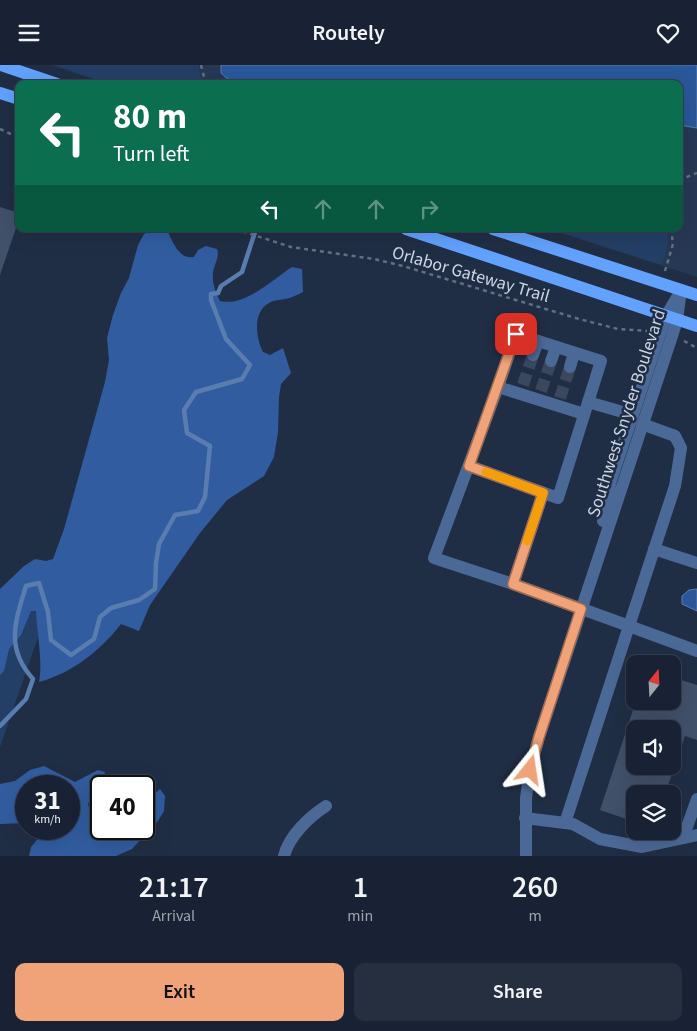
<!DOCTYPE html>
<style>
:root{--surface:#182234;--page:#252f40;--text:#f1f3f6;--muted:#9fa4ac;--line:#363f4f;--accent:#f0a279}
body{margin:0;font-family:"Source Sans 3",sans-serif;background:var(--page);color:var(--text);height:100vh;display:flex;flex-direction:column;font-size:19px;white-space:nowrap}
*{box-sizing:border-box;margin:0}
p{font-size:16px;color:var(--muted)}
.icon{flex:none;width:28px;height:28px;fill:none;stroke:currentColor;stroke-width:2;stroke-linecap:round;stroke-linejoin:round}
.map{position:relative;height:791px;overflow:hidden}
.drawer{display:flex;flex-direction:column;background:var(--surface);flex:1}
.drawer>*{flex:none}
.top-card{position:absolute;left:15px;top:15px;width:668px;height:152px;border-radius:10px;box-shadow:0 5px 20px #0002,0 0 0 1px var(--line);background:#0b6e4f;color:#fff;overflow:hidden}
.needle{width:32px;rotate:18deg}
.tools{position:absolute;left:626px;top:590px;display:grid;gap:10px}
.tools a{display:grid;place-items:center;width:55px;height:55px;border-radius:10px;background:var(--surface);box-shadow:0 5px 20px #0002,0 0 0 1px var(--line);font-size:25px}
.speed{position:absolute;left:15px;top:710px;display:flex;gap:10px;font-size:25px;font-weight:700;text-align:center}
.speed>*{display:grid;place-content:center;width:65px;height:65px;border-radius:50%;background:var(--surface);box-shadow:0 5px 20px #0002,0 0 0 1px var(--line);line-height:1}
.speed small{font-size:12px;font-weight:400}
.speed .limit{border:2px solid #111;border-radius:8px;background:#fff;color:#111}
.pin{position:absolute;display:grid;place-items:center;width:42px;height:42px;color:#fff;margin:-21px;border-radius:10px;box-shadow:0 2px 8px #0006}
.me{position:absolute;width:55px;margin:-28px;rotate:15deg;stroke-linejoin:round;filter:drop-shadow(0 0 4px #0008)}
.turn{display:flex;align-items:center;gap:18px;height:105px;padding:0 15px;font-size:22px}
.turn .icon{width:65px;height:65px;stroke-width:2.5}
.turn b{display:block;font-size:35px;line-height:42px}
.lanes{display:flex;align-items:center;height:48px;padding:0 15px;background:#0003;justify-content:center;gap:25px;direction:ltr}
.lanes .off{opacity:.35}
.eta{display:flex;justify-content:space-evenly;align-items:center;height:85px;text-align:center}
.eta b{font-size:30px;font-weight:600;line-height:35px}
.action{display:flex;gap:10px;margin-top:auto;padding:10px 15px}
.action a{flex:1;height:58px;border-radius:10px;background:var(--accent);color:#111;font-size:20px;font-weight:600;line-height:58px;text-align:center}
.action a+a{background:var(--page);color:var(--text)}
header{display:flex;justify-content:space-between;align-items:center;height:65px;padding:0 15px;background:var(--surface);font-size:22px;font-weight:600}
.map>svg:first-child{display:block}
</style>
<header><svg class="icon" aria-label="menu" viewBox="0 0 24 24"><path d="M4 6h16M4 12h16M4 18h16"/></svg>Routely<svg class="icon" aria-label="heart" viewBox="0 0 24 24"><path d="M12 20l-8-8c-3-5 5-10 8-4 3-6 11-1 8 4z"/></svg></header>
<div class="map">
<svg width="697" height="791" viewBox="0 0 697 791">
<rect width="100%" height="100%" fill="#202e45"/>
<path fill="#263854" d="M51,0h646v212l-149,-48h131v-145h-572z"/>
<g fill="#243f66">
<path d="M55,0h143l4,19h-94z"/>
<path d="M550,164h117l1,15 -6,21z"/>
<path d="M56,520l-56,162v-80l16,-61z"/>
</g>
<g fill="#315da0">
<path d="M154,164l14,3c5,10 11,28 26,25l4,-7 8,-4 11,3c3,8 -3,15 -4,24 -1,10 2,18 7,28 25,6 52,-21 72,-34l10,2 1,23c-6,3 -12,6 -18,7 -5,1 -12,1 -16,4 -17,9 -13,35 -6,49l7,3 13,-7 8,25 -10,11 -2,13 -1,35 -4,25 -10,19 -37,24 -27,33 -50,72 -11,26 -18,-7c-21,27 -49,49 -82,58 4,-20 -2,-49 -3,-71h-5l-10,24 -12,14 -5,22 -4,4v-86l24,-23 11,-7 11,2 7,-2 11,-30 41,-147 4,-22 -2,-22 6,-23 8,-22 8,-15 9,-33 6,-11z"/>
<path d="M44,701l31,16 23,-12 7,2 -4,16 -9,9 -4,7 3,10 10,-5v20h43c0,-23 -3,-24 16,-40l5,7 -1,15 -6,10 -26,28 -16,7h-87l2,-9 15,-18h23v-43h-43v37l-26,1v-40l15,-3 15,-11z"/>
</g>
<g fill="#2a5799" stroke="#5a7daf">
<path d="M221,0h476v63l-18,-3v-41h-446l-12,-11z"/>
<path d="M697,524v22l-15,-7v-8l7,-6z"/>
</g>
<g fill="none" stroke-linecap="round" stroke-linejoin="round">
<path stroke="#5a7daf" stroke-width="4.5" d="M0,661l26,-27 7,-20c-28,-31 -18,-57 -7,-93l13,-3 9,29 3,28 20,15 23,-16 6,-22 11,-9 28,-8 16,-11 1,-26 3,-19 16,-29 23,-4 7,-14 5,-51 -23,-13 -3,-23 12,-18 46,-13 8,-14 -24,-26 -15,-39v-6l7,-1 3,-7 21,-14 14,-43"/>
</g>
<g fill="#41516a" fill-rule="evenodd">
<path d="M0,142l19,6v6l-19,56z"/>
<path d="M672,612l25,8v55l-12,-4 -20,58h-30v28l-35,-12 36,-109h36zM635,664h37v37h-37z"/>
</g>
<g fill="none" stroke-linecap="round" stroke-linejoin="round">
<g stroke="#3a475d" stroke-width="12" stroke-dasharray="12 6" stroke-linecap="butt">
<path d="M523,320l10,-30"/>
<path d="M541,326l10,-30"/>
<path d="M560,333l10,-31"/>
</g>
<g stroke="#637083" stroke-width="2.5" stroke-dasharray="4 4" stroke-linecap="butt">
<path d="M201,0l5,19"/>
<path d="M0,64l19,9"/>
<path d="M679,115l18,-7"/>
<path d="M235,164l56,18 83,12 29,7 176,53 39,10 29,2"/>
<path d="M665,206l8,-27 -2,-15"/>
<path d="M684,276l13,7"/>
</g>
<g stroke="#4b6996" stroke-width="12">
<path d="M533,290l5,-14"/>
<path d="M551,296l5,-14"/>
<path d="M570,302l4,-14"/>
<path d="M498,322l-64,171 79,26 30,-91"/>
<path d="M588,337l45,13"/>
<path d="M469,401l89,32 43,-137 -85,-27 -18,53 86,27"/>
<path d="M603,456l8,-41 55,-164 13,-22"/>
<path d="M654,484l43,14"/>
<path d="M513,519l116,42 46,-140 6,-38 -6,-12 -33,-12"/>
<path d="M525,753l48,6 27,15 42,8 55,-12"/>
<path d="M565,758l64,-197 68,25"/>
<path d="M683,773l14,-39"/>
<path d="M284,791c5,-20 25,-39 42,-50"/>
<path d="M526,791v-58l4,-28 9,-33 133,-401 5,-16 4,-30"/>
</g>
<g stroke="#62a1fe" stroke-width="12">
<path d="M1,0l56,19"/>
<path d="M0,28l19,6"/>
<path d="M406,164l291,97"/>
<path d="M493,164l204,66"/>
</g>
</g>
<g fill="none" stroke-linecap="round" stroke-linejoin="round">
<defs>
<path id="route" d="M516,269l-47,132 74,27 -30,91 68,25 -42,128 -9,33"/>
</defs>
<use href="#route" stroke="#9c694f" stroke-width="12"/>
<use href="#route" stroke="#f0a279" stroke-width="9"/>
<path stroke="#f59e0b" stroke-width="9" d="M486,407l57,21 -16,48"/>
</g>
<g text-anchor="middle" stroke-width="5" stroke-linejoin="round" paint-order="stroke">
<g font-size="18" fill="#cbd5e3" stroke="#202e45">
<text transform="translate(471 209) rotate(16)" y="6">Orlabor Gateway Trail</text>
<text transform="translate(626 348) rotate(-72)" y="6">Southwest Snyder Boulevard</text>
</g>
</g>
</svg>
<div class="tools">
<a><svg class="needle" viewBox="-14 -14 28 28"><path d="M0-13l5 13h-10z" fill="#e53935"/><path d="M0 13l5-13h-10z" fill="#9fa4ac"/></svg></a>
<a><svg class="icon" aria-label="sound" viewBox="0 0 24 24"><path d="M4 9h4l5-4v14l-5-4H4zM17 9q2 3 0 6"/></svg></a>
<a><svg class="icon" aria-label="layers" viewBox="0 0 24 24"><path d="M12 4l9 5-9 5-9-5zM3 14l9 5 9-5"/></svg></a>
</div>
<div class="speed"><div>31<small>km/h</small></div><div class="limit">40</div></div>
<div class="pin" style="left:516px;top:269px;background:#d93025"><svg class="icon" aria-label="arrive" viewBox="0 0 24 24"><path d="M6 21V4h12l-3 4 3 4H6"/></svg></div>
<svg class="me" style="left:530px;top:705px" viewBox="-20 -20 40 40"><path d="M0-17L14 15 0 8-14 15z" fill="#f0a279" stroke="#fff" stroke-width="4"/></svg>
<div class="top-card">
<div class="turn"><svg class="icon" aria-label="left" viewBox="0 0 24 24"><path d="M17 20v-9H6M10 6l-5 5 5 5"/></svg><div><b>80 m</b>Turn left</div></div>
<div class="lanes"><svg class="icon" aria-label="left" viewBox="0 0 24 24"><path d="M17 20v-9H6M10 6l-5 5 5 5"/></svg><svg class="icon off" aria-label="ahead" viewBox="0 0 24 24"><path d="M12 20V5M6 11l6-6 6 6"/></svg><svg class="icon off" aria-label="ahead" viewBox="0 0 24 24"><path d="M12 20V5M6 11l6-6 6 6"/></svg><svg class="icon off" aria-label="right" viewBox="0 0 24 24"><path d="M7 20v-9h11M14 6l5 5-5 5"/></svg></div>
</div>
</div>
<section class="drawer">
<div class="eta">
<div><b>21:17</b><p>Arrival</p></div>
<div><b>1</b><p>min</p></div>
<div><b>260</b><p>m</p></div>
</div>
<div class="action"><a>Exit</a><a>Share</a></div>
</section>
